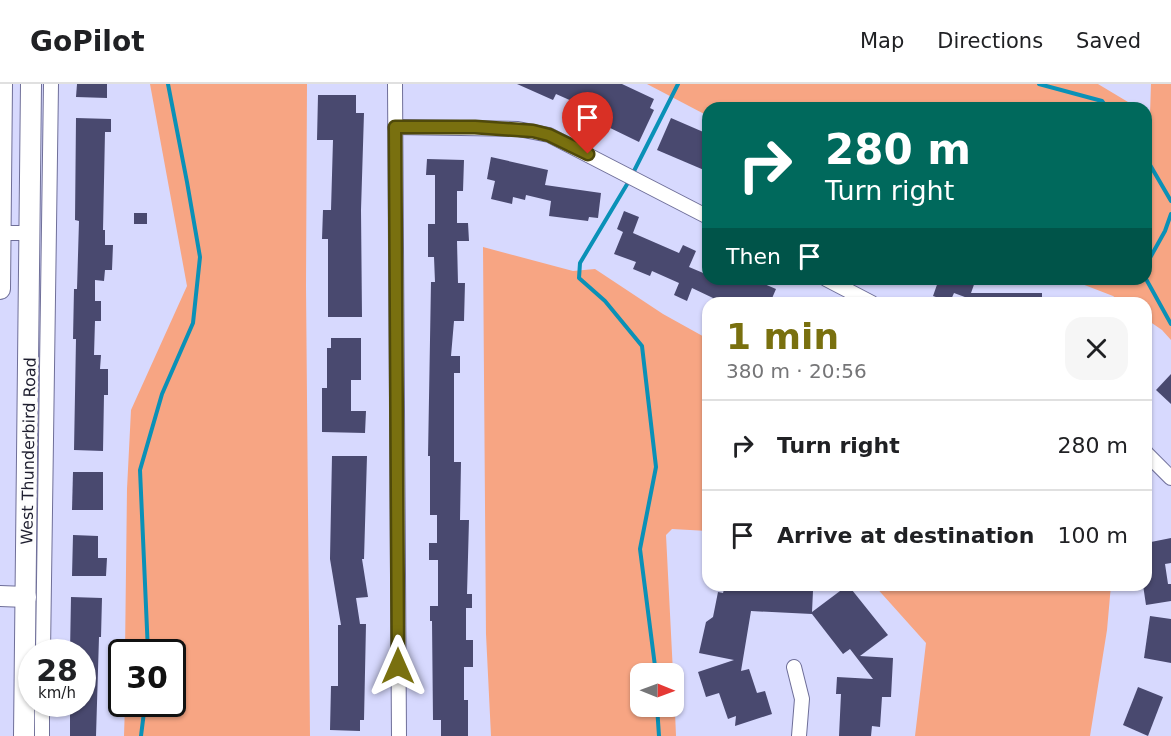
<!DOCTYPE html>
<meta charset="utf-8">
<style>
:root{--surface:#fff;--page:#f6f6f6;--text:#202124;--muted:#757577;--line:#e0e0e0;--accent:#79700f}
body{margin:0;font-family:"DejaVu Sans",sans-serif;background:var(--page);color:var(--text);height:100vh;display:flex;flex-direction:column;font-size:22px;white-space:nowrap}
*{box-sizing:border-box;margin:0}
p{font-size:20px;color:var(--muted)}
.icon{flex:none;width:33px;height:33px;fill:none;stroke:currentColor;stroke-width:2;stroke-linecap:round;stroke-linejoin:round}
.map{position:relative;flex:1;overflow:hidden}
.side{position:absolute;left:702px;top:213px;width:450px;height:294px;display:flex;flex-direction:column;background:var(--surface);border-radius:18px;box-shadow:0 2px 4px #0004}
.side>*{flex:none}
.guide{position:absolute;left:702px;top:18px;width:450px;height:183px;border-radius:18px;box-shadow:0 2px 4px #0004;background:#00695c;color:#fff;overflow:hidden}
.needle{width:39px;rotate:91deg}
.fabs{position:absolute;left:630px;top:579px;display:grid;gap:12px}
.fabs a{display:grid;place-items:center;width:54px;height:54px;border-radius:12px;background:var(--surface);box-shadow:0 2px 4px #0004;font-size:30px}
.speed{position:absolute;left:18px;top:555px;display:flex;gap:12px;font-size:30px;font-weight:700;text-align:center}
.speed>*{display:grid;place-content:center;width:78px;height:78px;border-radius:50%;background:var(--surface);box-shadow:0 2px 4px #0004;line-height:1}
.speed small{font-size:15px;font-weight:400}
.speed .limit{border:3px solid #111;border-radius:9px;background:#fff;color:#111}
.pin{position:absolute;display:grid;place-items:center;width:51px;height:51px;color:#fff;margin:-62px -26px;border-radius:50% 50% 50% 0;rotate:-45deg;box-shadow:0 0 6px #0007}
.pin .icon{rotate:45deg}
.me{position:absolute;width:66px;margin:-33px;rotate:0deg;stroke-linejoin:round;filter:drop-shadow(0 0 4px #0008)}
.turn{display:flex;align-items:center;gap:21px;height:126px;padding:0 24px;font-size:27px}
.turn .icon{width:78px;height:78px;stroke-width:2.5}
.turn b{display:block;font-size:42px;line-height:51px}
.then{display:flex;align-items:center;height:57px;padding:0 24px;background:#0003;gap:12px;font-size:22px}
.round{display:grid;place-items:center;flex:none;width:63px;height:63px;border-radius:18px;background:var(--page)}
.headline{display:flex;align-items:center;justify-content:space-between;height:102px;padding:0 24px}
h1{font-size:36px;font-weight:600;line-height:45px;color:var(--accent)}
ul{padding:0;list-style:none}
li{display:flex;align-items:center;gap:18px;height:90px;padding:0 24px;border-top:2px solid var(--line)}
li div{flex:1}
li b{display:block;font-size:22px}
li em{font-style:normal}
header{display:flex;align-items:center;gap:36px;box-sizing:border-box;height:84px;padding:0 30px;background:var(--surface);border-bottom:2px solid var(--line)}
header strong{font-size:28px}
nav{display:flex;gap:33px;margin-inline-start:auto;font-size:21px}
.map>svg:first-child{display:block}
</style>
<header>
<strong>GoPilot</strong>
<nav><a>Map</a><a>Directions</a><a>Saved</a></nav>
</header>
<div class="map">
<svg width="1171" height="652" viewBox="0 0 1171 652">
<rect width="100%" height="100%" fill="#d7d9fe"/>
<g fill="#f7a583">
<path d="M150,0h157l-1,202 4,450h-186l1,-32h47v-52h-47l2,-163 4,-79 56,-124z"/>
<path d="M647,0h451l40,24h-430v8z"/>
<path d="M1151,0h20v256l-9,-10 -16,-11v-16h-23l-10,-7 -44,-17h77v-166l4,2z"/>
<path d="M483,163l90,24 22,-2 68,45 45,25v192l-36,-2 -6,6 7,138 -33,1v32h34v-18l2,48h-185l-5,-102z"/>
<path d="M874,501h237l-4,45 -17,106h-175l11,-93z"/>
</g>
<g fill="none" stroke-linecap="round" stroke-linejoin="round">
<g stroke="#0a91b7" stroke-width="4">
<path d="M1039,0l63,17 5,7"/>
<path d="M1146,74l25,43"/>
<path d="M632,91l46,-91"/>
<path d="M629,97l-49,82 -1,15 26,23 37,45 14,121 -16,82 16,125"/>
<path d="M1146,181l19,-34 6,-17"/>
<path d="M1146,195l25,45"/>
<path d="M148,568l-8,-182 22,-76 31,-71 7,-66 -13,-75 -19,-98"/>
<path d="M657,622l2,30"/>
<path d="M141,652l4,-32"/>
</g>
</g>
<g fill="#49496f">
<path d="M77,0h30v14l-31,-1z"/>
<path d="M517,0h105l32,15 -4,9 4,2 -15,32 -35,-17 4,-8 -52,-23 -3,6z"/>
<path d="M318,11h38v18h8l-3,97 1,107h-34v-78h-6l1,-29h8l2,-70h-16z"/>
<path d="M76,34l35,1v13h-6l-2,98h2v15h8l-1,25h-7l-1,11 -9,-1v21h6v20h-6l-1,34h7l-1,14h8v26h-4l-1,56 -29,-1 2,-111h-3l1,-50h3l2,-68 -4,-1z"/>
<path d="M671,34l37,16v27l-4,9 -47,-20z"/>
<path d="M491,73l57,13 -3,15 56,8 -3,25 -9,-1 -1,4 -39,-5 2,-15 -25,-6 -1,5 -12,-3 -1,7 -21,-5 4,-18 -8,-2z"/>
<path d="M427,75l37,1 -1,31h-6v32h11l1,18h-12l1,42h7l-1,38h-10l-3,35h9v17h-6v89h7l-1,58h9l-2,74h5v14h-6v32h7v27h-9v33h4v36h-27v-16h-8l-1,-99h-2v-15h8v-46h-9v-17h8v-28h-7v-59h-2l3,-174h4l-1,-25h-6v-33h7v-49h-9z"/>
<path d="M624,127l15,6 -6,16 46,20 4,-8 13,6 -7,16 19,8v4l12,2 1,-2h32l23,10 -6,14h-24l-8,-4 -2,4h-25l2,-5 -21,-10 -5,13 -13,-6 5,-12 -27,-12 -2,5 -17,-7 3,-7 -22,-8 9,-22 -6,-3z"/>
<rect x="134" y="129" width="13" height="11"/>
<path d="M939,195h37l-5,14h71v10h-61l-27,-10 -4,9 -17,-6z"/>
<path d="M331,254h30v42h-10v31h15l-1,22 -43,-1v-44h5v-40h4z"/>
<path d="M1171,290v30l-15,-14z"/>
<path d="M332,372h35l-3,103h-2l6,38 -12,1 4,26h6l-2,96h-4v11l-30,-1 1,-44h7v-61h3l-11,-66z"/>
<path d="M73,388h30v38h-31z"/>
<path d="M73,451l25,1v22h9l-1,18h-34z"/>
<path d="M1171,454v25l-6,1 3,20h3v17l-25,4 -3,-20h3v-42z"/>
<path d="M743,501h55v6h15l-1,21 36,-27 40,50 -28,21 33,2 -2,39h-9l-2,30 -8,-1 -1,10h-32l2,-42h-5l1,-17 36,2 -23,-30 -7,5 -31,-40 -61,-3 -10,60 8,-2 8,24 8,-2 7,23 -37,12 1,-10 -8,3 -9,-26 -13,4 -8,-25 36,-12 -35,-7 7,-31 7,-5 5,-25 5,1 2,-7 23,5z"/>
<path d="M71,513l31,1 -1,39h-2l-3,99h-26v-28h12v-56h-12z"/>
<path d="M1150,532l21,3v44l-27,-5z"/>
<path d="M1138,603l25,10 -15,39 -25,-11z"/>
</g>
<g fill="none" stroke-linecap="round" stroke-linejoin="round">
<defs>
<g id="street">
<path d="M395,0l4,652"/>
<path d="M395,43l123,2 31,6 159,82"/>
<path d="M0,149h30"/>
<path d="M826,195l46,24"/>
<path d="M1146,369l25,25"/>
<path d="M43,568l8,-568"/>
<path d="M794,583l8,32 -3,37"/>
<path d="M42,652v-32"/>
</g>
<g id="secondary">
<path d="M0,205l2,-205"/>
<path d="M0,512l26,1"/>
<path d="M24,652l7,-652"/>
</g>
</defs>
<use href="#street" stroke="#6f6f99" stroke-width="16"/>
<use href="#secondary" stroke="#6f6f99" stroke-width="22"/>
<use href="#street" stroke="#fff" stroke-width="14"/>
<use href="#secondary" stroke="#fff" stroke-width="20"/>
</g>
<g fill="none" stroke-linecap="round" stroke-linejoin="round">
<defs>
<path id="route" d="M398,582l-3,-539h80l58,4 16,4 39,19"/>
</defs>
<use href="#route" stroke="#4f490a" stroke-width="15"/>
<use href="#route" stroke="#79700f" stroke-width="10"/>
</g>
<g text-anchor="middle" stroke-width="6" stroke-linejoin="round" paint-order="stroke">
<g font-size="16" fill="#1e1e2f" stroke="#fdfdfd">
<text transform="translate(28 367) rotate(-89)" y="6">West Thunderbird Road</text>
</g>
</g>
</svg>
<div class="fabs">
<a><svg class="needle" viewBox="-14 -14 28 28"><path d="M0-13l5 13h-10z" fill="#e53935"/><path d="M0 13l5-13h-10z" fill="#757577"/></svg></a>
</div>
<div class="speed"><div>28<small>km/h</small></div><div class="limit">30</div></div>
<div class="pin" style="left:588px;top:70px;background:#d93025"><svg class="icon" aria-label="arrive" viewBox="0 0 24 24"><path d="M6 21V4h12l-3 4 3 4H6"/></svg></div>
<svg class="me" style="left:398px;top:582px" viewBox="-20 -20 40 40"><path d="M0-17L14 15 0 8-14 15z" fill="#79700f" stroke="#fff" stroke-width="4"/></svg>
<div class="guide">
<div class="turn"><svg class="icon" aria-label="right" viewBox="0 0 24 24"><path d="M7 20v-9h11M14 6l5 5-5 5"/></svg><div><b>280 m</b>Turn right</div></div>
<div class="then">Then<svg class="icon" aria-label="arrive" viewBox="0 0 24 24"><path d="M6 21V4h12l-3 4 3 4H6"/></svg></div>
</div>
<section class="side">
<div class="headline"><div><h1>1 min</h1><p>380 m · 20:56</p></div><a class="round"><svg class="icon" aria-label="close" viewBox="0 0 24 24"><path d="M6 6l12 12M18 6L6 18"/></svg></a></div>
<ul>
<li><svg class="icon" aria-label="right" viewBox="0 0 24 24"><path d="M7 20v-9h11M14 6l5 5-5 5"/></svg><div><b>Turn right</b></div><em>280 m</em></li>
<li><svg class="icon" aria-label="arrive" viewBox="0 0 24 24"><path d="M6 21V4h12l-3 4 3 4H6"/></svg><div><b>Arrive at destination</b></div><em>100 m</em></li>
</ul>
</section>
</div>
